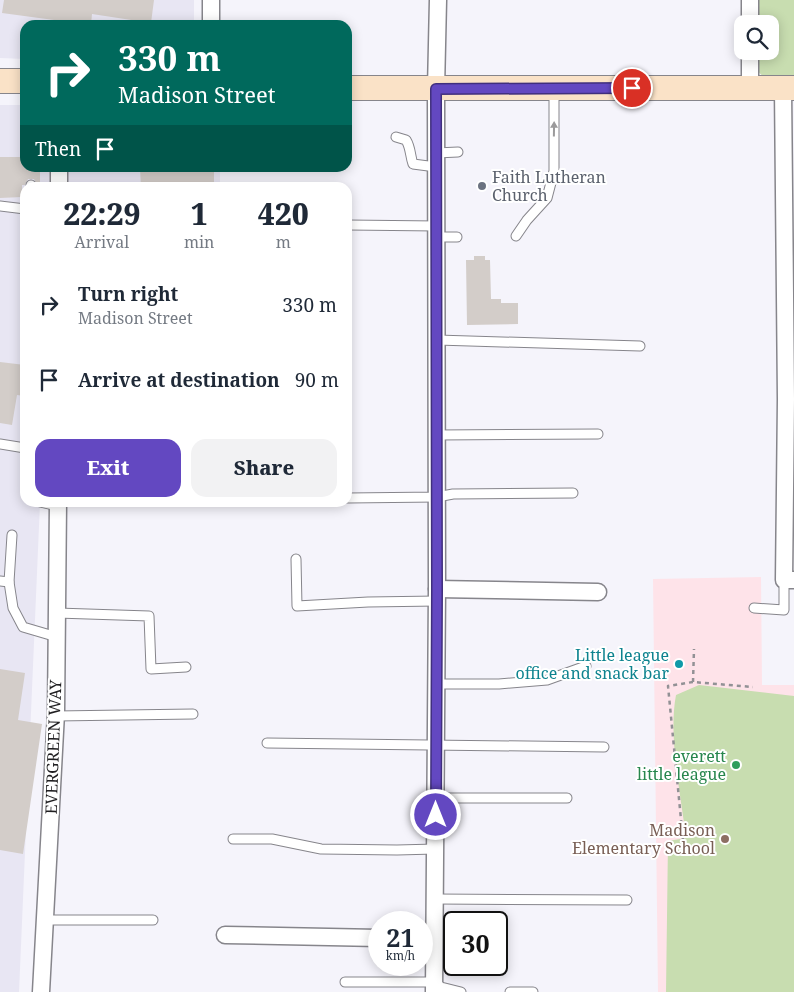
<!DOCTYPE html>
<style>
:root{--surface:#fff;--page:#f2f2f3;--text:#1f2937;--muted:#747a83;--accent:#6348c1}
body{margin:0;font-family:"Noto Serif",serif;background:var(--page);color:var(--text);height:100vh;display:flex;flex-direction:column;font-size:19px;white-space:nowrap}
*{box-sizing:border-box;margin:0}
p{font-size:16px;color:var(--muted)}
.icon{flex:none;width:28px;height:28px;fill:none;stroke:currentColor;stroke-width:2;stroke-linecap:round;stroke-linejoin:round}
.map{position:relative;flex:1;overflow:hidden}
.details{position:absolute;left:20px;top:182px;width:332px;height:325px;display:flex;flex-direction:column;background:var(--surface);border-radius:15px;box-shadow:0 2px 12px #0003}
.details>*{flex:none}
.hud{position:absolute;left:20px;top:20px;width:332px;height:152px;border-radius:15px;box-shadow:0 2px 12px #0003;background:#00695c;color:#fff;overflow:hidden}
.buttons{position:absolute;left:734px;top:15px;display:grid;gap:10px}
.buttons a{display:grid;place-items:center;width:45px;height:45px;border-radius:10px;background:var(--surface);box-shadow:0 2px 12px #0003;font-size:25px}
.speed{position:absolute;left:368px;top:911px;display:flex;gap:10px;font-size:25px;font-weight:700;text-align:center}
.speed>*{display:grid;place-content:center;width:65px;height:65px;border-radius:50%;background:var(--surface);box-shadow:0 2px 12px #0003;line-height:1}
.speed small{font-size:12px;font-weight:400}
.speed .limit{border:2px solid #111;border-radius:8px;background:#fff;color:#111}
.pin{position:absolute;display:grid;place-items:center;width:42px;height:42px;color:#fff;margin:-21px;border:2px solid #fff;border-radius:50%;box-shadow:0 1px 5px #0007}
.me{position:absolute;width:55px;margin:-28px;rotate:0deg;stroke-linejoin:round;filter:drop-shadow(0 0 4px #0008)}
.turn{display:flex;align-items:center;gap:18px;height:105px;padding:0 15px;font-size:22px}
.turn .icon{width:65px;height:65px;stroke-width:2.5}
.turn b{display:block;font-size:35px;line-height:42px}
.then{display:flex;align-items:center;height:48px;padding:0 15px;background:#0003;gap:10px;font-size:19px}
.eta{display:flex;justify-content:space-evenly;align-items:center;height:85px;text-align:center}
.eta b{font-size:30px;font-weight:800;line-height:35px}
.button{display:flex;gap:10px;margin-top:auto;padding:10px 15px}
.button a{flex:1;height:58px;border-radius:15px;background:var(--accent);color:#fff;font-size:20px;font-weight:800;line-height:58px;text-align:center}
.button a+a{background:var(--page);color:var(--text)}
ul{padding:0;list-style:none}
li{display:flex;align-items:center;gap:15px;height:75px;padding:0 15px}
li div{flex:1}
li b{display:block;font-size:19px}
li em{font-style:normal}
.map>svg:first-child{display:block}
</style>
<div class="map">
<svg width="794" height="992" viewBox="0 0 794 992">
<rect width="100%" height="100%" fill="#f5f4fb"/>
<g fill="#e8e6f3">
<path d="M0,0h194v25h-169v34l-25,-1z"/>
<path d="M0,105h25v63h195v19l-195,1v314l15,1 -21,489h-19z"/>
</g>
<path fill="#fee3e9" d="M761,577l1,108h32v307h-136l-5,-413z"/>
<g fill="#c8ddb0">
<path d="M757,0h37v78l-30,-1 -7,-6v-20h13v-27h-13z"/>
<path d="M699,685l95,11v296h-128l2,-151 18,-3c-5,-43 -18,-101 -10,-143z"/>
</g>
<g fill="#d3cdc9">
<path d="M4,0h150l-3,23 -59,-9 -1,11 -89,-12z"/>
<path d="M0,157h23l1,11h16v17h-3l-3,-6h-6l-3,6h-3v12l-22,1z"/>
<path d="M140,168h74v20h-73z"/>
<path d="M474,256h11v4h5l1,39h10v4h17v21l-51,1 -1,-65h8z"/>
<path d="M0,362l25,3v31l-8,-1 -5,30 -12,-2z"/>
<path d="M0,669l25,4 -7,47 24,4 -19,130 -23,-4z"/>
</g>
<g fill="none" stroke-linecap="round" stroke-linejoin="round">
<defs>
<g id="lane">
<path d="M396,137l10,3c5,8 4,16 7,24l23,3"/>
<path d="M436,153l22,-1"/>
<path d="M31,185v3"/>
<path d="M0,206l25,3"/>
<path d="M348,225l89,1"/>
<path d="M516,236l11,-16 20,-22 7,-27v-83"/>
<path d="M437,237h20"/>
<path d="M437,340l203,6"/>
<path d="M437,435l161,-1"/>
<path d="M0,444l25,4"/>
<path d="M348,498l89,-1 16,-3 120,-1"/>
<path d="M40,502l18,4"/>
<path d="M296,559l1,47 71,-4 69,-1"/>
<path d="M0,581l9,1 3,-47"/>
<path d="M9,582l4,26 10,19 34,10"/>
<path d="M754,608l30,2v-30"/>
<path d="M57,613l92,3 2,53 35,-2"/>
<path d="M437,684h62l48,-4 39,-14"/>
<path d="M56,716l137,-2"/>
<path d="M267,743l337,4"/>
<path d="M436,798h131"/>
<path d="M233,839h39l49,10 76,1 38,-1"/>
<path d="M435,899l192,1"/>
<path d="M45,920h108"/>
<path d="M345,982h89l7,5 20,5"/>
<path d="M510,992h23"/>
</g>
<g id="street">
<path d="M750,24v-24"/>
<path d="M211,25v-25"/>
<path d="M750,51v36l33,1 3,311 -2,181h10"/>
<path d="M59,188v-20"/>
<path d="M437,589l161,3"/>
<path d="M225,935l154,3"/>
<path d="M41,992l15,-279 2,-211"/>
<path d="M434,992l3,-403 -1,-500 2,-89"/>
</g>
<g id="secondary">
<path d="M0,81h25"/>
<path d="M348,88h446"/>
</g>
</defs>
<use href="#lane" stroke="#86858b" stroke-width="11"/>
<use href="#street" stroke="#86858b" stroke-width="19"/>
<use href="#secondary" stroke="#86858b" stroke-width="26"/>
<g stroke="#929195" stroke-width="2.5" stroke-dasharray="4 4" stroke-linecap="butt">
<path d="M693,682l1,-33"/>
<path d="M683,840l-15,-154 25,-4 60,5"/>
</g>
<use href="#lane" stroke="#fff" stroke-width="9"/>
<use href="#street" stroke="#fff" stroke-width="16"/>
<use href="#secondary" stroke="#fae2c7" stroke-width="24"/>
</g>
<defs><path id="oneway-solid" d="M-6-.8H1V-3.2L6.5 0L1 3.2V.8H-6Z" transform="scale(1.25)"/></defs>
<use fill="#9b9a9b" href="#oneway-solid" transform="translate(554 129) rotate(-89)"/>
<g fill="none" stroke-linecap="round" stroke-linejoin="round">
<defs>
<path id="route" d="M436,815l1,-225 -1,-501 196,-1"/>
</defs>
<use href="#route" stroke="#402f7d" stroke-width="12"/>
<use href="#route" stroke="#6348c1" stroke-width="9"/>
</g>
<circle fill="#6b7280" stroke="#fff" stroke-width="2" cx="482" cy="186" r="5"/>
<circle fill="#0f9aa8" stroke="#fff" stroke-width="2" cx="679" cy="664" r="5"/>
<circle fill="#2e9e5b" stroke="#fff" stroke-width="2" cx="736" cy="765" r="5"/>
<circle fill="#8d6e63" stroke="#fff" stroke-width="2" cx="725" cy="839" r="5"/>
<g text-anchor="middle" stroke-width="4" stroke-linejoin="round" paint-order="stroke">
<g font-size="16" fill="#5b616d" stroke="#fff" text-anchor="start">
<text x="492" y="183">Faith Lutheran<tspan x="492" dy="18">Church</tspan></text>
</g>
<g font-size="16" fill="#0d838f" stroke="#fff" text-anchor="end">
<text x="669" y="661">Little league<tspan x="669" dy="18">office and snack bar</tspan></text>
</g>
<g font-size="16" fill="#201f21" stroke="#fff">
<text transform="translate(53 747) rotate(-88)" y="6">EVERGREEN WAY</text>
</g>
<g font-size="16" fill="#27864d" stroke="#fff" text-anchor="end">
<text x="726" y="762">everett<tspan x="726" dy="18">little league</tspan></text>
</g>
<g font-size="16" fill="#785e54" stroke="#fff" text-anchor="end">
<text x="715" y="836">Madison<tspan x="715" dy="18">Elementary School</tspan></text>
</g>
</g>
</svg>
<div class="buttons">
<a><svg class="icon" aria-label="search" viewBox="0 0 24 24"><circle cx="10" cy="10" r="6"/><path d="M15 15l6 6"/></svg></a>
</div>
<div class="speed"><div>21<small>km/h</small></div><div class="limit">30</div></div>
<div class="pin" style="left:632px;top:88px;background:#d93025"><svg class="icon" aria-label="arrive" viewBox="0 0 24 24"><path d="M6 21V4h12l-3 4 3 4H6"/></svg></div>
<svg class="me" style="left:436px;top:815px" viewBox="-20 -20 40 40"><circle r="17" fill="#6348c1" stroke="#fff" stroke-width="3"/><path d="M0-11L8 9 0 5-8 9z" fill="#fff"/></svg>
<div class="hud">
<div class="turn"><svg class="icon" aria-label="right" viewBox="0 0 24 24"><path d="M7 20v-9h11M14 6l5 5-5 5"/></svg><div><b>330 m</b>Madison Street</div></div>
<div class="then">Then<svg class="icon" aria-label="arrive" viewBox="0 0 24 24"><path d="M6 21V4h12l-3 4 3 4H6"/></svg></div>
</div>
<section class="details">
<div class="eta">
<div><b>22:29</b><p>Arrival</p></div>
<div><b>1</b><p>min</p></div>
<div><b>420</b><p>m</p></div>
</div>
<ul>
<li><svg class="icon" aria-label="right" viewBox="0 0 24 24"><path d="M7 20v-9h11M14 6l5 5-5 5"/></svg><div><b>Turn right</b><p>Madison Street</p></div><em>330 m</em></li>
<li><svg class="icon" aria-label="arrive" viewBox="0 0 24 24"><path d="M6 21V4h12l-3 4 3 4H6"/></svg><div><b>Arrive at destination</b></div><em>90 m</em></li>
</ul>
<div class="button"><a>Exit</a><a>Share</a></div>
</section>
</div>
